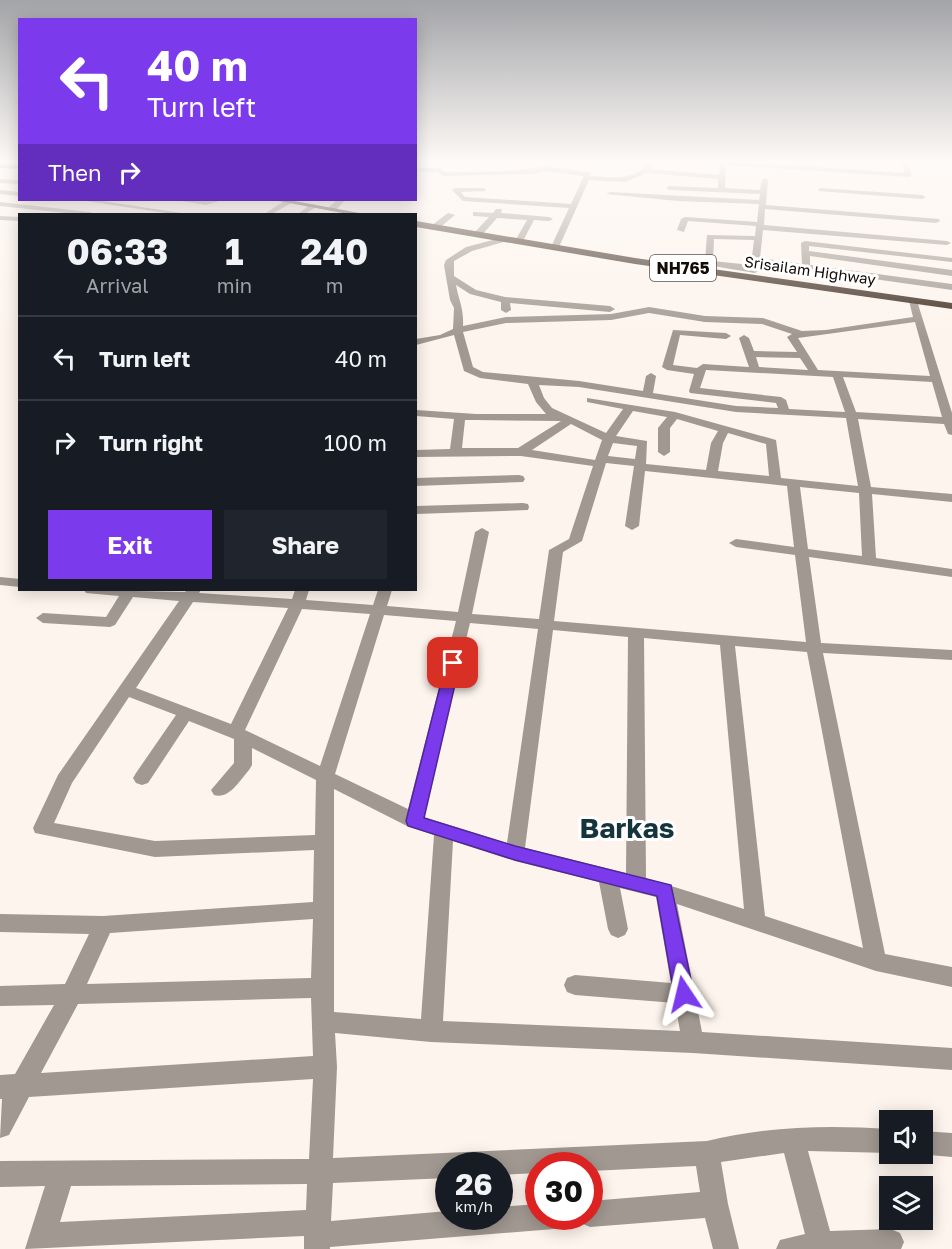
<!DOCTYPE html>
<style>
:root{--surface:#171b24;--page:#20242c;--text:#f1f3f6;--muted:#9ea1a6;--line:#363941;--accent:#7c3aed}
body{margin:0;font-family:"Golos Text",sans-serif;background:var(--page);color:var(--text);height:100vh;display:flex;flex-direction:column;font-size:22px;white-space:nowrap}
*{box-sizing:border-box;margin:0}
p{font-size:20px;color:var(--muted)}
.icon{flex:none;width:33px;height:33px;fill:none;stroke:currentColor;stroke-width:2;stroke-linecap:round;stroke-linejoin:round}
.map{position:relative;flex:1;overflow:hidden}
.side{position:absolute;left:18px;top:213px;width:399px;height:378px;display:flex;flex-direction:column;background:var(--surface);border-radius:0px;box-shadow:0 3px 15px #0003}
.side>*{flex:none}
.banner{position:absolute;left:18px;top:18px;width:399px;height:183px;border-radius:0px;box-shadow:0 3px 15px #0003;background:#7c3aed;color:#fff;overflow:hidden}
.fabs{position:absolute;left:879px;top:1110px;display:grid;gap:12px}
.fabs a{display:grid;place-items:center;width:54px;height:54px;border-radius:0px;background:var(--surface);box-shadow:0 3px 15px #0003;font-size:30px}
.speed{position:absolute;left:435px;top:1152px;display:flex;gap:12px;font-size:30px;font-weight:700;text-align:center}
.speed>*{display:grid;place-content:center;width:78px;height:78px;border-radius:50%;background:var(--surface);box-shadow:0 3px 15px #0003;line-height:1}
.speed small{font-size:15px;font-weight:400}
.speed .limit{border:9px solid #d22;background:#fff;color:#111}
.pin{position:absolute;display:grid;place-items:center;width:51px;height:51px;color:#fff;margin:-26px;border-radius:12px;box-shadow:0 3px 9px #0006}
.me{position:absolute;width:66px;margin:-33px;rotate:350deg;stroke-linejoin:round;filter:drop-shadow(0 0 4px #0008)}
.turn{display:flex;align-items:center;gap:21px;height:126px;padding:0 30px;font-size:27px}
.turn .icon{width:78px;height:78px;stroke-width:2.5}
.turn b{display:block;font-size:42px;line-height:51px}
.then{display:flex;align-items:center;height:57px;padding:0 30px;background:#0003;gap:12px;font-size:22px}
.eta{display:flex;justify-content:space-evenly;align-items:center;height:102px;text-align:center}
.eta b{font-size:36px;font-weight:700;line-height:42px}
.primary-button{display:flex;gap:12px;margin-top:auto;padding:12px 30px}
.primary-button a{flex:1;height:69px;border-radius:0px;background:var(--accent);color:#fff;font-size:24px;font-weight:700;line-height:69px;text-align:center}
.primary-button a+a{background:var(--page);color:var(--text)}
ul{padding:0;list-style:none}
li{display:flex;align-items:center;gap:18px;height:84px;padding:0 30px;border-top:2px solid var(--line)}
li div{flex:1}
li b{display:block;font-size:22px}
li em{font-style:normal}
.map>svg:first-child{display:block}
</style>
<div class="map">
<svg width="952" height="1249" viewBox="0 0 952 1249">
<rect width="100%" height="100%" fill="#fdf4ed"/>
<g fill="none" stroke-linecap="round" stroke-linejoin="round">
<g fill="#a19891" fill-rule="evenodd">
<path d="M648,162h6l-4,7 69,6 1,-10 -19,-3h39l165,11 -4,-11h6l5,13 -3,2 -183,-12 -1,23 35,2 2,-10 3,-2 3,2 -2,25 173,14 1,2 -4,2 -171,-14 -1,16 183,16 4,2 -4,2 -184,-15 -3,28 42,6 -1,-21 4,-2 147,17v4l-143,-16v5l143,19v6l-142,-20v9l142,19v6l-192,-27 -1,7 -4,3 -42,-7 -1,6 -4,3 -4,-3v-7h-58v-4h59l2,-26 48,1 1,-10 -68,-5 -4,11 -7,-2 4,-11 4,-2 72,5 2,-18 -81,-3 -72,-7 4,-2 149,8 1,-6 -91,-4 -3,-2 3,-2 49,2v-9l-71,-6 -22,9 -36,-2 -30,67 -4,2 -4,-2 18,-39 -106,-7 -11,-11 3,-2h29l2,3 -25,1 4,5 106,7 13,-28 -40,-5 -8,3 -94,2 -4,-4h-22v-4h25l4,4c32,0 65,0 97,-5 7,-1 36,4 46,5l3,2 -1,2c20,1 46,6 58,-14zM714,239l40,1 -3,25 -38,-4z"/>
<path d="M0,179l20,1v4l-20,-1z"/>
<path d="M820,188l102,7 4,2 -4,2 -104,-8z"/>
<path d="M0,190l20,2v4l-20,-2z"/>
<path d="M80,200h16l92,14h-16z"/>
<path d="M175,200h47l-16,5z"/>
<path d="M286,200l7,2 -21,12h-8z"/>
<path d="M337,200h8l-10,11h-6v-4z"/>
<path d="M0,202l90,10 4,2h-19l-75,-8z"/>
<path d="M311,204l7,2 -13,8h-7z"/>
<path d="M496,209h6l-1,4 48,4 4,2 -4,2 -15,-1 -11,21 -4,2 -4,-2 12,-21 -30,-2 -16,18h-6v-4l14,-15 -16,-1v-4l20,1z"/>
<path d="M448,213l7,2 -17,14h-6v-4z"/>
<path d="M0,216l20,1v4l-20,-1z"/>
<path d="M504,237l4,2 -1,2 -35,10 -18,10v15l22,14 29,7 105,9 5,3 -5,3 -100,-9 1,7 -5,3 -5,-3v-8l-31,-8 -14,-9c3,16 8,24 7,41l43,-9 105,-3 38,-7 56,9 58,2 39,13 24,-1 87,-13 -4,-16 4,-3 4,3 35,112v22l-4,-1 -4,-10 -86,-5 13,68 81,7v8l-80,-8 4,64 76,11v8l-143,-20 12,86 131,7v10l-129,-7 62,301 67,13v20l-76,-16 -199,-67 25,128 250,16v22l-259,-17 -262,-11 -96,-9 2,34 -4,91 374,-17c61,-15 121,-16 183,-12v24l-82,-2 22,80 61,-2 9,4 4,9 -3,7h-125l4,-9 25,-6 -21,-81 -63,9 7,42 11,45h-26l-8,-31 -115,9 -9,-4 -3,-7h12v-15l110,-9 -4,-26 -106,5v-5h-52v7l-38,2v-9h-52v12l-115,5 -2,38 117,-10v5h52v-9l38,-3v12h29l-4,9 -9,4 -224,18v2h-26v-13l-279,13 20,-63 -45,1v-26l309,-2 4,-80 -284,18 -20,38 -9,3 2,-39h-2v-24l15,-1 39,-69 -54,1v-20l65,-2 24,-50 -89,-2v-18l103,2 210,-14 1,-52 -159,7 -120,-24 -2,-5 25,-53 121,-174 -46,-4 -18,28 -5,2 -67,-4 -7,-5 7,-5 63,4 13,-21 -33,-3 -2,-3 101,2 2,-2h14l-2,3 93,6 3,-9h14l-3,10 67,5 5,-15h14l-5,16 71,6 17,-80 7,-4 7,4 -17,82 67,5 10,-69 20,-11 24,-73 -72,-10 -105,1v-7l34,-1 4,-30 -38,-3v-6l60,4h70l-10,-12 -8,-18 -48,-6 -16,-7 -10,-36 -38,10v-6l24,-4 13,-6 1,-21 -4,-8 -6,-35 2,-5 20,-13zM649,313l56,9 57,2 30,10 -5,3 10,15 -43,-1 -5,-13 -5,-3 -5,3 10,29 -46,-3 -6,4 -24,-3 7,-30 46,4 5,-3 -5,-3 -53,-3 -11,37 5,3 27,4 -5,17 1,2 86,10 2,5 -42,-2 -83,-13 3,-17 -5,-3 -5,3 -3,15 -64,-10 -96,-9 -10,-5 -10,-35 43,-9 105,-3zM915,322l15,54 -112,-6 -20,-32zM756,357l44,1 8,12 -49,-3zM706,370l127,7 12,35 -56,-3 -3,-9 -5,-3 -81,-9zM843,377l89,5 10,35 -86,-5zM539,385l40,2 157,25 110,6 12,68 -77,-8 -5,-38 -101,-28 -88,-14v4l36,7 -17,24 -54,-25 -8,-10zM633,411l34,6 -9,11v24l6,4 6,-4v-24l7,-9 41,12 -7,12 -5,27 -60,-6 1,-23 -31,-5zM465,420h11l85,1 -43,27h-56zM571,424l31,16 -7,20 -63,-10zM728,433l38,11 3,32 -51,-5 5,-28zM613,443l24,3 -2,13 -27,-3zM606,463l28,3 -9,60 7,4 7,-4 6,-55 142,15 7,61 -58,-8 -7,4 7,4 59,8 11,87 -252,-21 9,-69 19,-11zM800,487l59,6 3,63 -54,-7zM193,602l95,6 -57,116 -95,-36zM302,609l68,5 -50,152 -75,-36zM384,615l72,6 -48,188 -73,-35zM470,623l68,6 -31,214 -83,-26zM553,630l75,7 -2,236 -101,-25zM644,638l76,7 24,264 -98,-31zM735,646l72,6 56,296 -98,-32zM129,697l47,18 -40,58 -3,5 3,5 6,2 6,-2 41,-62 45,18v24l-23,27 3,5c15,5 26,-15 35,-25l3,-5v-17l64,32 -1,55 -160,6 -101,-18 18,-40zM334,789l73,37 27,9 -13,184 -87,-7zM453,841l62,20 84,21 9,47 3,6 7,3 7,-3 3,-6 -8,-41 36,9 15,86 -96,-8 -8,3 -3,7 3,7 8,3 100,8 5,28 -237,-10zM313,919l-2,59 -224,6 23,-51zM311,998l2,58 -272,17 37,-69zM307,1184l-1,26 -246,12 11,-36z"/>
<path d="M519,475l4,1 2,3 -2,3 -107,4v-8z"/>
<path d="M523,503l5,1 1,3 -1,3 -112,4v-8z"/>
<path d="M0,577l20,2v8l-20,-2z"/>
<path d="M922,1131l30,2v24l-34,-3h4z"/>
</g>
<g fill="#433225" fill-rule="evenodd">
<path d="M0,164l20,1v4l-20,-1z"/>
<path d="M273,200h16l76,14h-17z"/>
<path d="M416,221l219,37 317,45v6l-317,-45 -219,-37z"/>
</g>
</g>
<linearGradient id="sky" x2="0" y2="1"><stop stop-color="#a3a4a8"/><stop offset="0.48" stop-color="#fefaf7"/><stop offset="1" stop-color="#fefaf7" stop-opacity="0"/></linearGradient>
<rect width="952" height="337" fill="url(#sky)"/>
<path fill="#7c3aed" stroke="#51269a" stroke-width="1.5" d="M453,659l7,4 -36,155 91,28 156,39 23,109 -3,6 -7,3 -7,-3 -3,-6 -17,-98 -142,-36 -107,-34 -2,-5 40,-158z"/>
<g text-anchor="middle" stroke-width="6" stroke-linejoin="round" paint-order="stroke">
<g font-size="15" fill="#120b06" stroke="#fff">
<text transform="translate(810 271) rotate(8)" y="5">Srisailam Highway</text>
</g>
<rect fill="#fff" stroke="#595451" stroke-width="1.5" x="650" y="255" width="66" height="26" rx="4.5"/>
<g font-size="16" font-weight="bold" fill="#120b06">
<text x="683" y="274">NH765</text>
</g>
<g font-size="28" font-weight="bold" fill="#15353d" stroke="#fff">
<text x="627" y="838">Barkas</text>
</g>
</g>
</svg>
<div class="fabs">
<a><svg class="icon" aria-label="sound" viewBox="0 0 24 24"><path d="M4 9h4l5-4v14l-5-4H4zM17 9q2 3 0 6"/></svg></a>
<a><svg class="icon" aria-label="layers" viewBox="0 0 24 24"><path d="M12 4l9 5-9 5-9-5zM3 14l9 5 9-5"/></svg></a>
</div>
<div class="speed"><div>26<small>km/h</small></div><div class="limit">30</div></div>
<div class="pin" style="left:453px;top:663px;background:#d93025"><svg class="icon" aria-label="arrive" viewBox="0 0 24 24"><path d="M6 21V4h12l-3 4 3 4H6"/></svg></div>
<svg class="me" style="left:684px;top:994px" viewBox="-20 -20 40 40"><path d="M0-17L14 15 0 8-14 15z" fill="#7c3aed" stroke="#fff" stroke-width="4"/></svg>
<div class="banner">
<div class="turn"><svg class="icon" aria-label="left" viewBox="0 0 24 24"><path d="M17 20v-9H6M10 6l-5 5 5 5"/></svg><div><b>40 m</b>Turn left</div></div>
<div class="then">Then<svg class="icon" aria-label="right" viewBox="0 0 24 24"><path d="M7 20v-9h11M14 6l5 5-5 5"/></svg></div>
</div>
<section class="side">
<div class="eta">
<div><b>06:33</b><p>Arrival</p></div>
<div><b>1</b><p>min</p></div>
<div><b>240</b><p>m</p></div>
</div>
<ul>
<li><svg class="icon" aria-label="left" viewBox="0 0 24 24"><path d="M17 20v-9H6M10 6l-5 5 5 5"/></svg><div><b>Turn left</b></div><em>40 m</em></li>
<li><svg class="icon" aria-label="right" viewBox="0 0 24 24"><path d="M7 20v-9h11M14 6l5 5-5 5"/></svg><div><b>Turn right</b></div><em>100 m</em></li>
</ul>
<div class="primary-button"><a>Exit</a><a>Share</a></div>
</section>
</div>
